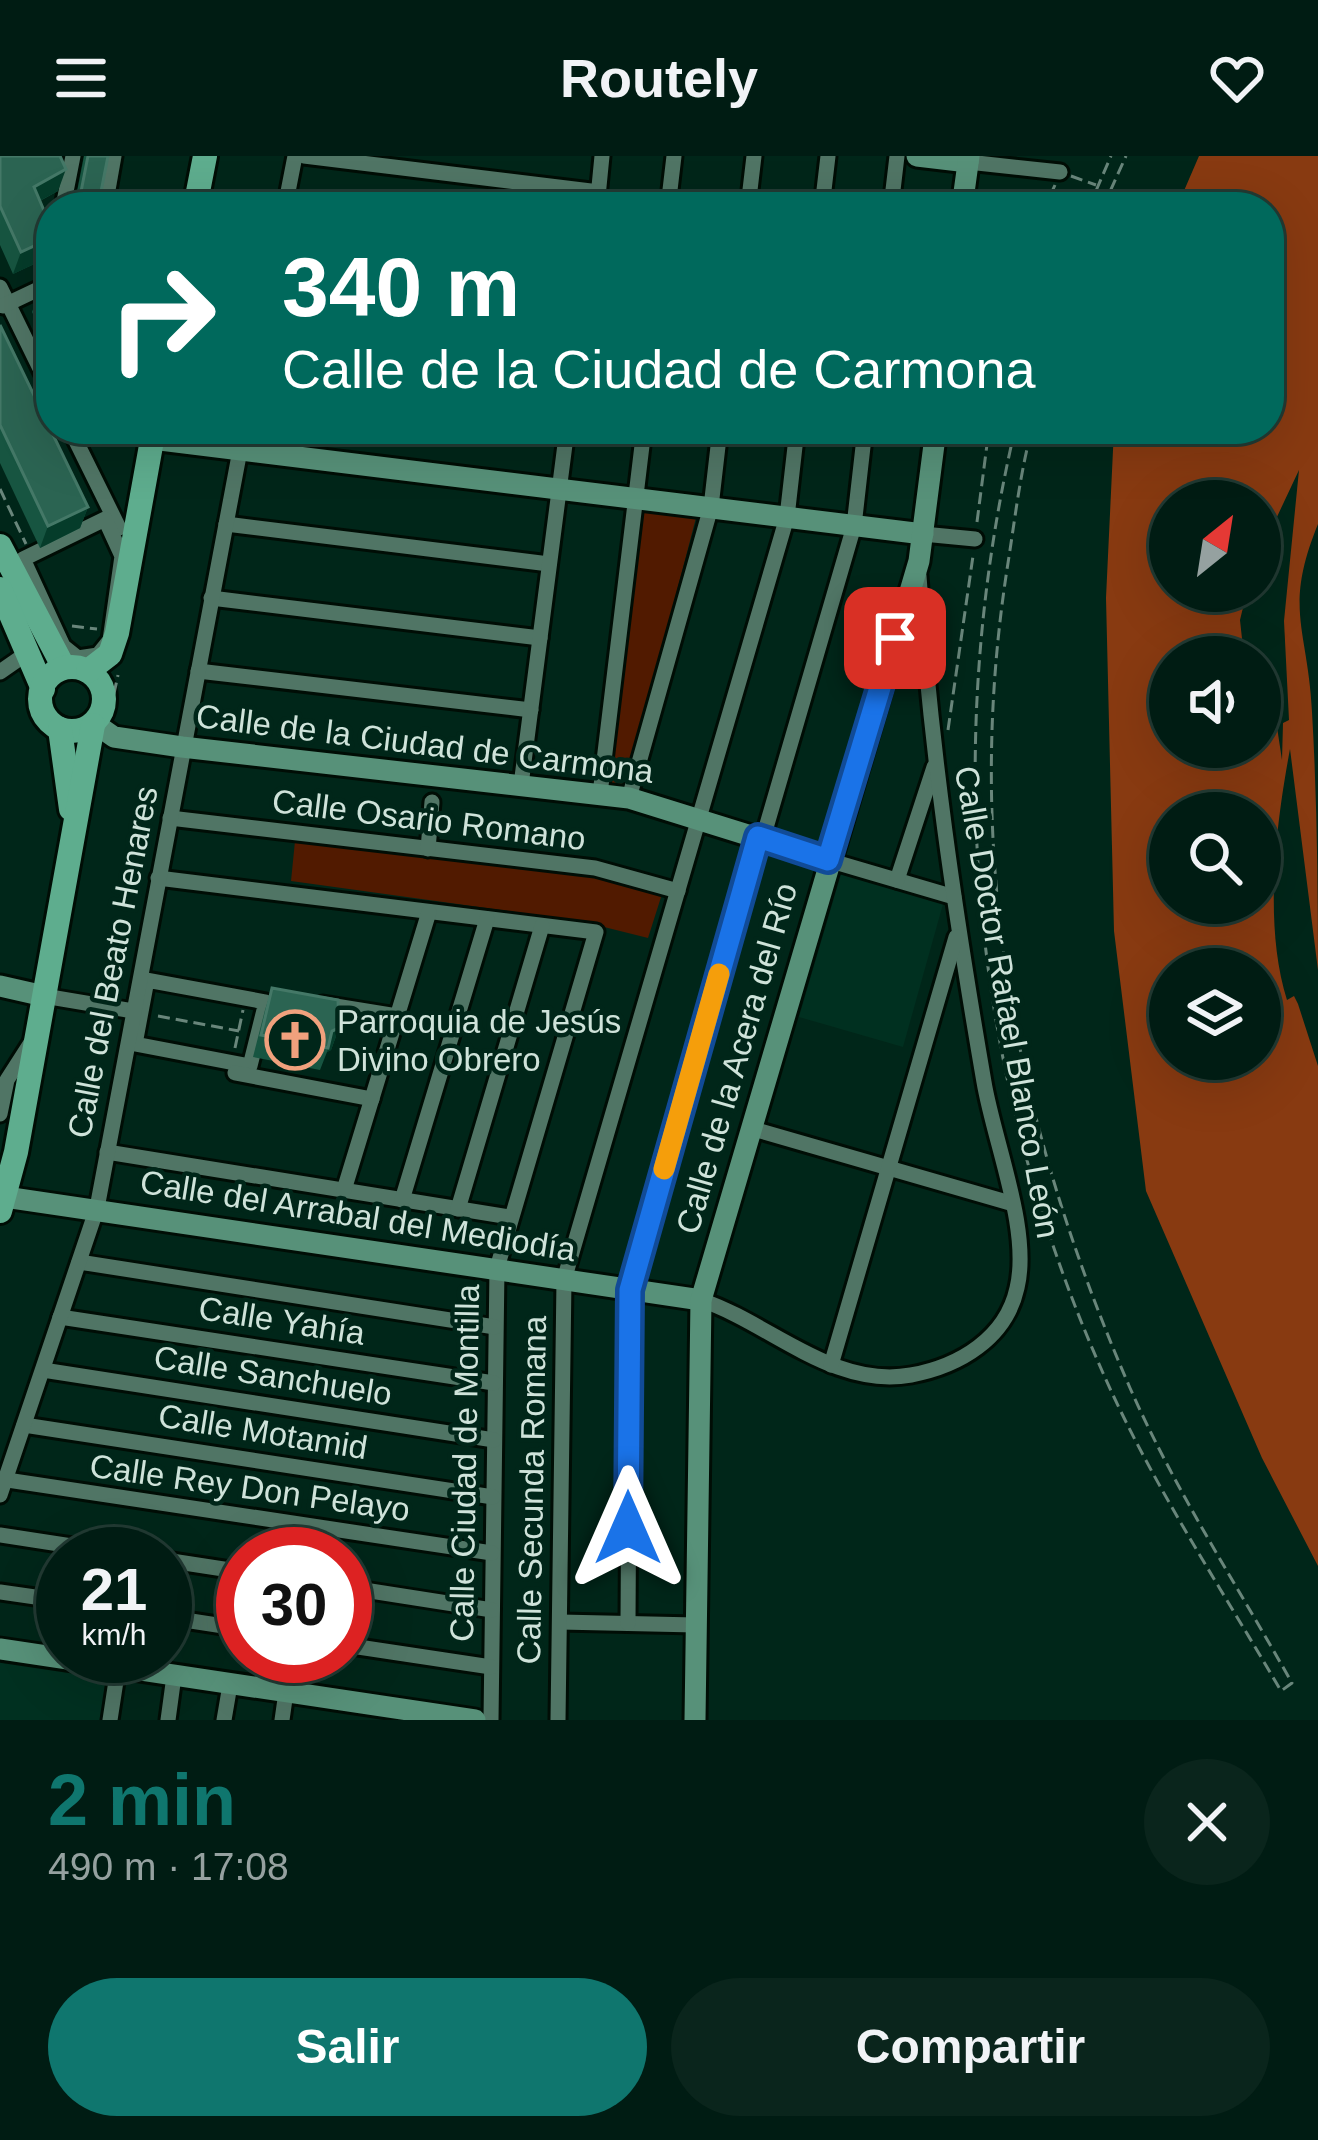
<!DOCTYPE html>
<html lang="es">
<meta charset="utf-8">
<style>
:root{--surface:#001c13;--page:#0a251c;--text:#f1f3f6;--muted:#95a1a0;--line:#223a33;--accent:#0f766e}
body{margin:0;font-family:Helvetica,sans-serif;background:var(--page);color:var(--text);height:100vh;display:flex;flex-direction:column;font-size:45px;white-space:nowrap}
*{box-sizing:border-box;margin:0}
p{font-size:39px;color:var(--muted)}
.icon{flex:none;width:66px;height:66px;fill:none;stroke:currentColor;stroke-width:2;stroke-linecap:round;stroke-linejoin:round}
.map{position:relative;height:1564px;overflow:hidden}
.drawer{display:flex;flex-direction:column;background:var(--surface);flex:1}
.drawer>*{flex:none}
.guide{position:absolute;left:36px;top:36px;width:1248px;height:252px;border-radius:48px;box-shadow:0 12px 48px #0002,0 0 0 3px var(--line);background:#00695c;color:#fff;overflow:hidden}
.needle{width:78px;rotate:30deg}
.tools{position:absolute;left:1149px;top:324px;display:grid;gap:24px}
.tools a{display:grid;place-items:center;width:132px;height:132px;border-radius:50%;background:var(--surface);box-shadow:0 12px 48px #0002,0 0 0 3px var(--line);font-size:60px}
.speed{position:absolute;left:36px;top:1371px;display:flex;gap:24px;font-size:60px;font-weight:700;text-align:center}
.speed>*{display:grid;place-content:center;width:156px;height:156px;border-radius:50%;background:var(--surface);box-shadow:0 12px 48px #0002,0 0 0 3px var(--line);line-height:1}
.speed small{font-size:30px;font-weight:400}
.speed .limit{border:18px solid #d22;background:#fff;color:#111}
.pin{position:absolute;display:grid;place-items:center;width:102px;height:102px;color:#fff;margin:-51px;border-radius:24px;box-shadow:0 6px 18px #0006}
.me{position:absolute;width:132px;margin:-66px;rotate:0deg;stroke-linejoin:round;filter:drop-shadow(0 0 9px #0008)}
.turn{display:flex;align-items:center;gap:42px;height:252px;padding:0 48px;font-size:54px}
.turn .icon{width:156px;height:156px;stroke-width:2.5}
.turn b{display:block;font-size:84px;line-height:102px}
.round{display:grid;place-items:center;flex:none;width:126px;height:126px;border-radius:63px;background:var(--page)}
.overview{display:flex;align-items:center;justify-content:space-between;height:204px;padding:0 48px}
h1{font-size:72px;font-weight:600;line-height:90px;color:var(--accent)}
.cta{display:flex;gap:24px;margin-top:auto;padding:24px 48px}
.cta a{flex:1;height:138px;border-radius:72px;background:var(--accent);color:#fff;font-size:48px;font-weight:600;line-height:138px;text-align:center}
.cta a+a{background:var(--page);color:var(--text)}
header{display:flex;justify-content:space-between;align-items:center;height:156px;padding:0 48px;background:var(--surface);font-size:54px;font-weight:600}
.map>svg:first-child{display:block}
</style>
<header><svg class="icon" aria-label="menu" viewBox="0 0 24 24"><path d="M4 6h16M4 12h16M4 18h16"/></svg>Routely<svg class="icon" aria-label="heart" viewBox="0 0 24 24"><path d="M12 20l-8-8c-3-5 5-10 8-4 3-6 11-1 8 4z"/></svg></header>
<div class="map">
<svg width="1318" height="1564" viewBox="0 0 1318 1564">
<rect width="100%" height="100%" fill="#002619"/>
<g fill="#003020">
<path d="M841,718l102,30 -40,143 -104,-30z"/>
<path d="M0,1504l109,17 -7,43h-102z"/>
</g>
<g fill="#511a00">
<path d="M643,347l55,7 -73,281 -24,-6z"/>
<path d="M295,685l300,35 67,18 -14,44 -68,-17 -289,-40z"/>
</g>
<path fill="#883a11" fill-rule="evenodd" d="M1199,0h119v368c-35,86 -10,104 -6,188 5,86 6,172 6,258l-28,-221c-12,65 -28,172 -3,251l7,-4 4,8 20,62v500l-56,-108 -116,-267 -32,-260 -8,-333 8,-169h155v-222h-92zM1299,314l-15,151 5,99 -6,3 -1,37 -7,-46 -15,-31v64h-90v-90h74l-4,-37 7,-29h-77v-90h90v52zM1170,657h90v90h-90zM1170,813h90v90h-90z"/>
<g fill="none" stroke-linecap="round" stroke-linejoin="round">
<defs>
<g id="street">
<path d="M304,0l295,36"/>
<path d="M968,6l92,10"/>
<path d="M63,51l10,-51"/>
<path d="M105,51l9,-51"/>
<path d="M285,51l10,-51"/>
<path d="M597,51l5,-51"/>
<path d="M668,51l6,-51"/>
<path d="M748,51l6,-51"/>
<path d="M822,51l6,-51"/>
<path d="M891,51l6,-51"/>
<path d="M0,131l51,104"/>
<path d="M3,150l44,-21 4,-19"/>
<path d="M70,273l49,99"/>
<path d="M105,363l17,37 -12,84 -12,15 -20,3 -15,-12 -40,-87z"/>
<path d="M226,368l323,40"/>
<path d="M923,378l52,5"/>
<path d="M211,442l329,40"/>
<path d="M198,515l333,39"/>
<path d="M0,516l23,-16"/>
<path d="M521,629l46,-356"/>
<path d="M600,638l44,-365"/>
<path d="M629,642l82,-291 9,-78"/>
<path d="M170,662l425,50 83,23"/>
<path d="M763,682l91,-312 11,-97"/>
<path d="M428,693l4,-47"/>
<path d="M828,704l126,37"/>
<path d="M158,722l438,54 -99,336 -6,452"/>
<path d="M897,724l37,-113"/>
<path d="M147,824l119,22 -16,64 -115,-22z"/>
<path d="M44,840l89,15"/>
<path d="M323,848l74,12"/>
<path d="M235,917l137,26"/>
<path d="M0,958l7,-34 25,-39"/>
<path d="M750,972l260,75"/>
<path d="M107,996l403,65"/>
<path d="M344,1034l85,-278"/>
<path d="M402,1044l85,-281"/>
<path d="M458,1053l84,-283"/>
<path d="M79,1106l416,65"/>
<path d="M701,1144c69,23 132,89 210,75 49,-9 95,-37 106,-87 14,-58 -23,-146 -33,-206 -29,-168 -54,-337 -65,-506"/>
<path d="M60,1161l434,66"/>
<path d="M831,1209l125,-428"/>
<path d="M43,1214l451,70"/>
<path d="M24,1269l469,72"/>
<path d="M0,1323l492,74"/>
<path d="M0,1339l97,-287 147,-779"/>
<path d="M0,1379l124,19"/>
<path d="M165,1404l78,12"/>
<path d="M345,1431l147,23"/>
<path d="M0,1436l63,9"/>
<path d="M165,1461l78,12"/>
<path d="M560,1466l136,3"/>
<path d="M628,1467l2,-333 128,-453"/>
<path d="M345,1489l146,22"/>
<path d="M110,1564l8,-52"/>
<path d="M168,1564l6,-44"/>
<path d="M224,1564l6,-35"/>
<path d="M282,1564l4,-28"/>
<path d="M558,1564l6,-440 223,-763 10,-88"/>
</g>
<g id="secondary">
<path d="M917,0l51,6"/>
<path d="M962,51l7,-51"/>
<path d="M152,283l771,95"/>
<path d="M94,567l20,14 68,10 447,51 199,62"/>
<path d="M0,830l44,10"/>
<path d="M5,1041l696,103"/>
<path d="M0,1493l475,71"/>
<path d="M695,1564l6,-420 218,-739 17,-132"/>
</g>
<g id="primary">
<path d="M195,51l10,-51"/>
<path d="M0,390l63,120"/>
<path d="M0,433l43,100"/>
<circle cx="72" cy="543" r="32"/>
<path d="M88,515l22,-17 7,-21 37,-204"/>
<path d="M60,573l11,80"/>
<path d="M0,1055l16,-59 77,-427"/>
</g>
</defs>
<use href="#street" stroke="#000d05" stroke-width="21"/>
<use href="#secondary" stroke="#000d05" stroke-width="27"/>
<use href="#primary" stroke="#000d05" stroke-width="30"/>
<g stroke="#69867b" stroke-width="3" stroke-dasharray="12 6" stroke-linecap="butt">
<path d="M1071,20l25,9"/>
<path d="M1045,51l10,-22"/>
<path d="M1089,51l22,-51"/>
<path d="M1103,51l23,-51"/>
<path d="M1015,273c-74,317 -45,646 88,944 49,111 117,213 178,318l11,-8c-54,-96 -117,-193 -162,-295 -116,-267 -168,-535 -122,-825 7,-44 12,-90 24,-134"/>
<path d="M0,333l26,55"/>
<path d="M977,366l12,-93"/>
<path d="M72,470l25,3"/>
<path d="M110,556l8,-37"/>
<path d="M948,574l25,-174"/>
<path d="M158,860l81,15"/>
<path d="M235,892l8,-38"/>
</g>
<use href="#street" stroke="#507565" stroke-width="15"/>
<use href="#secondary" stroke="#579179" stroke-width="21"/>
<use href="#primary" stroke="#5ead8e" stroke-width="24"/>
</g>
<g fill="#175541">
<path d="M0,0l58,35 -18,10 7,57 -34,16 -13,-29z"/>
<path d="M84,0h24l-10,51h-24z"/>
<path d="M51,129v42l-9,4 -10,-19 8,-21z"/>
<path d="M0,169l88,182 -8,21 -40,20 -40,-85z"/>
<path d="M272,832l67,40 -8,22 -4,2 -7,18 -67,-13 12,-47z"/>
</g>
<g fill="#053c2a">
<path d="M66,13l-8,22 -32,17 8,-21z"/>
<path d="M51,82v9l-4,11 -34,16 8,-22z"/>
<path d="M49,153h2v18l-9,4z"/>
<path d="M88,351l-8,21 -40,20 8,-22z"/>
<path d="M339,872l-8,22 -4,2 5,-21z"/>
</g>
<g fill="#2b6452" stroke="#447867" stroke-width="3">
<path d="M0,0h60l6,13 -32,18 17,40v11l-30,14 -21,-46z"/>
<path d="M88,0h20l-10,51h-20z"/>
<path d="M51,129v24h-2l-9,-18z"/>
<path d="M0,169l88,182 -40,19 -48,-101z"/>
<path d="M272,832l66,12 1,28 -7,3 -4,17 -67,-13z"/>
</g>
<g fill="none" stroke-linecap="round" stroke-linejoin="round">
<defs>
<path id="route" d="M628,1372l2,-238 128,-453 70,23 67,-222"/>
</defs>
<use href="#route" stroke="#114b97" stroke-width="30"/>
<use href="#route" stroke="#1a73e8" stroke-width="21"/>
<path stroke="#f59e0b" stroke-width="21" d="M664,1013l55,-195"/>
</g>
<defs>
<symbol id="church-ring" viewBox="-11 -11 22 22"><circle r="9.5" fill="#002619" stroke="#f1a17d" stroke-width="1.5"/><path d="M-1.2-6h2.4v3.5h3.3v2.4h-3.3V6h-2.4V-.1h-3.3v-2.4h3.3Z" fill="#f1a17d"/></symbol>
</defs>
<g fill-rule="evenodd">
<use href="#church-ring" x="262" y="851" width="66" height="66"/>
</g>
<g text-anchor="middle" stroke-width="9" stroke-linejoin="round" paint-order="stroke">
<g font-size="33" fill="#cfe3da" stroke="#002619">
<text transform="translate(425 587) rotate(7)" y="12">Calle de la Ciudad de Carmona</text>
<text transform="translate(429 663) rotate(7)" y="12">Calle Osario Romano</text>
<text transform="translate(112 806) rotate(-79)" y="12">Calle del Beato Henares</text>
<text transform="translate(1008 846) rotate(80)" y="12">Calle Doctor Rafael Blanco León</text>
<text transform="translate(736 902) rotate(-74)" y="12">Calle de la Acera del Río</text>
<text transform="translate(358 1059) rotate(9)" y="12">Calle del Arrabal del Mediodía</text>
<text transform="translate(282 1164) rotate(9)" y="12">Calle Yahía</text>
<text transform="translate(273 1219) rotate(9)" y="12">Calle Sanchuelo</text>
<text transform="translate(263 1275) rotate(9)" y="12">Calle Motamid</text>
<text transform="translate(464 1307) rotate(-89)" y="12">Calle Ciudad de Montilla</text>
<text transform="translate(250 1331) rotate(8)" y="12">Calle Rey Don Pelayo</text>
<text transform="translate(531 1334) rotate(-89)" y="12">Calle Secunda Romana</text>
</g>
<g font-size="33" fill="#cfe3da" stroke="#002619" text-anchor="start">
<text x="337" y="877">Parroquia de Jesús<tspan x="337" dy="38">Divino Obrero</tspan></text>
</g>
</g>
</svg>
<div class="tools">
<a><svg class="needle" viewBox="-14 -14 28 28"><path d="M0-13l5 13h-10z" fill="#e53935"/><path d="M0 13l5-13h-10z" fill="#95a1a0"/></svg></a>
<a><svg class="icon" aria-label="sound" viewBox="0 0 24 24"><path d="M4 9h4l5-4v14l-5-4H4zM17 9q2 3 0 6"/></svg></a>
<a><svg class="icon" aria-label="search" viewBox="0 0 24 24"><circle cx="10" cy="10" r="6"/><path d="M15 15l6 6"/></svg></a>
<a><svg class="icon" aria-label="layers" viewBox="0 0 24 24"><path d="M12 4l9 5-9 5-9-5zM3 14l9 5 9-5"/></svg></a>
</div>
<div class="speed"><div>21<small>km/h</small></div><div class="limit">30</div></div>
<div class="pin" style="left:895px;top:482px;background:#d93025"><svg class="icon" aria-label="arrive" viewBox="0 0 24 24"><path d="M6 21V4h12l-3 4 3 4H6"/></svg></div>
<svg class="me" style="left:628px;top:1372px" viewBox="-20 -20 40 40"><path d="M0-17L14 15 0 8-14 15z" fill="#1a73e8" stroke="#fff" stroke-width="4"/></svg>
<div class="guide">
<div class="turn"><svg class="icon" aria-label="right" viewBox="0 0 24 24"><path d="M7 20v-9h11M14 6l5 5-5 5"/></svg><div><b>340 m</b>Calle de la Ciudad de Carmona</div></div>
</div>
</div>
<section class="drawer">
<div class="overview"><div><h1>2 min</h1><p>490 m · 17:08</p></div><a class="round"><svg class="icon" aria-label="close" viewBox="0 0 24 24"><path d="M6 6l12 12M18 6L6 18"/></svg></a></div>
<div class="cta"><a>Salir</a><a>Compartir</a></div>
</section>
